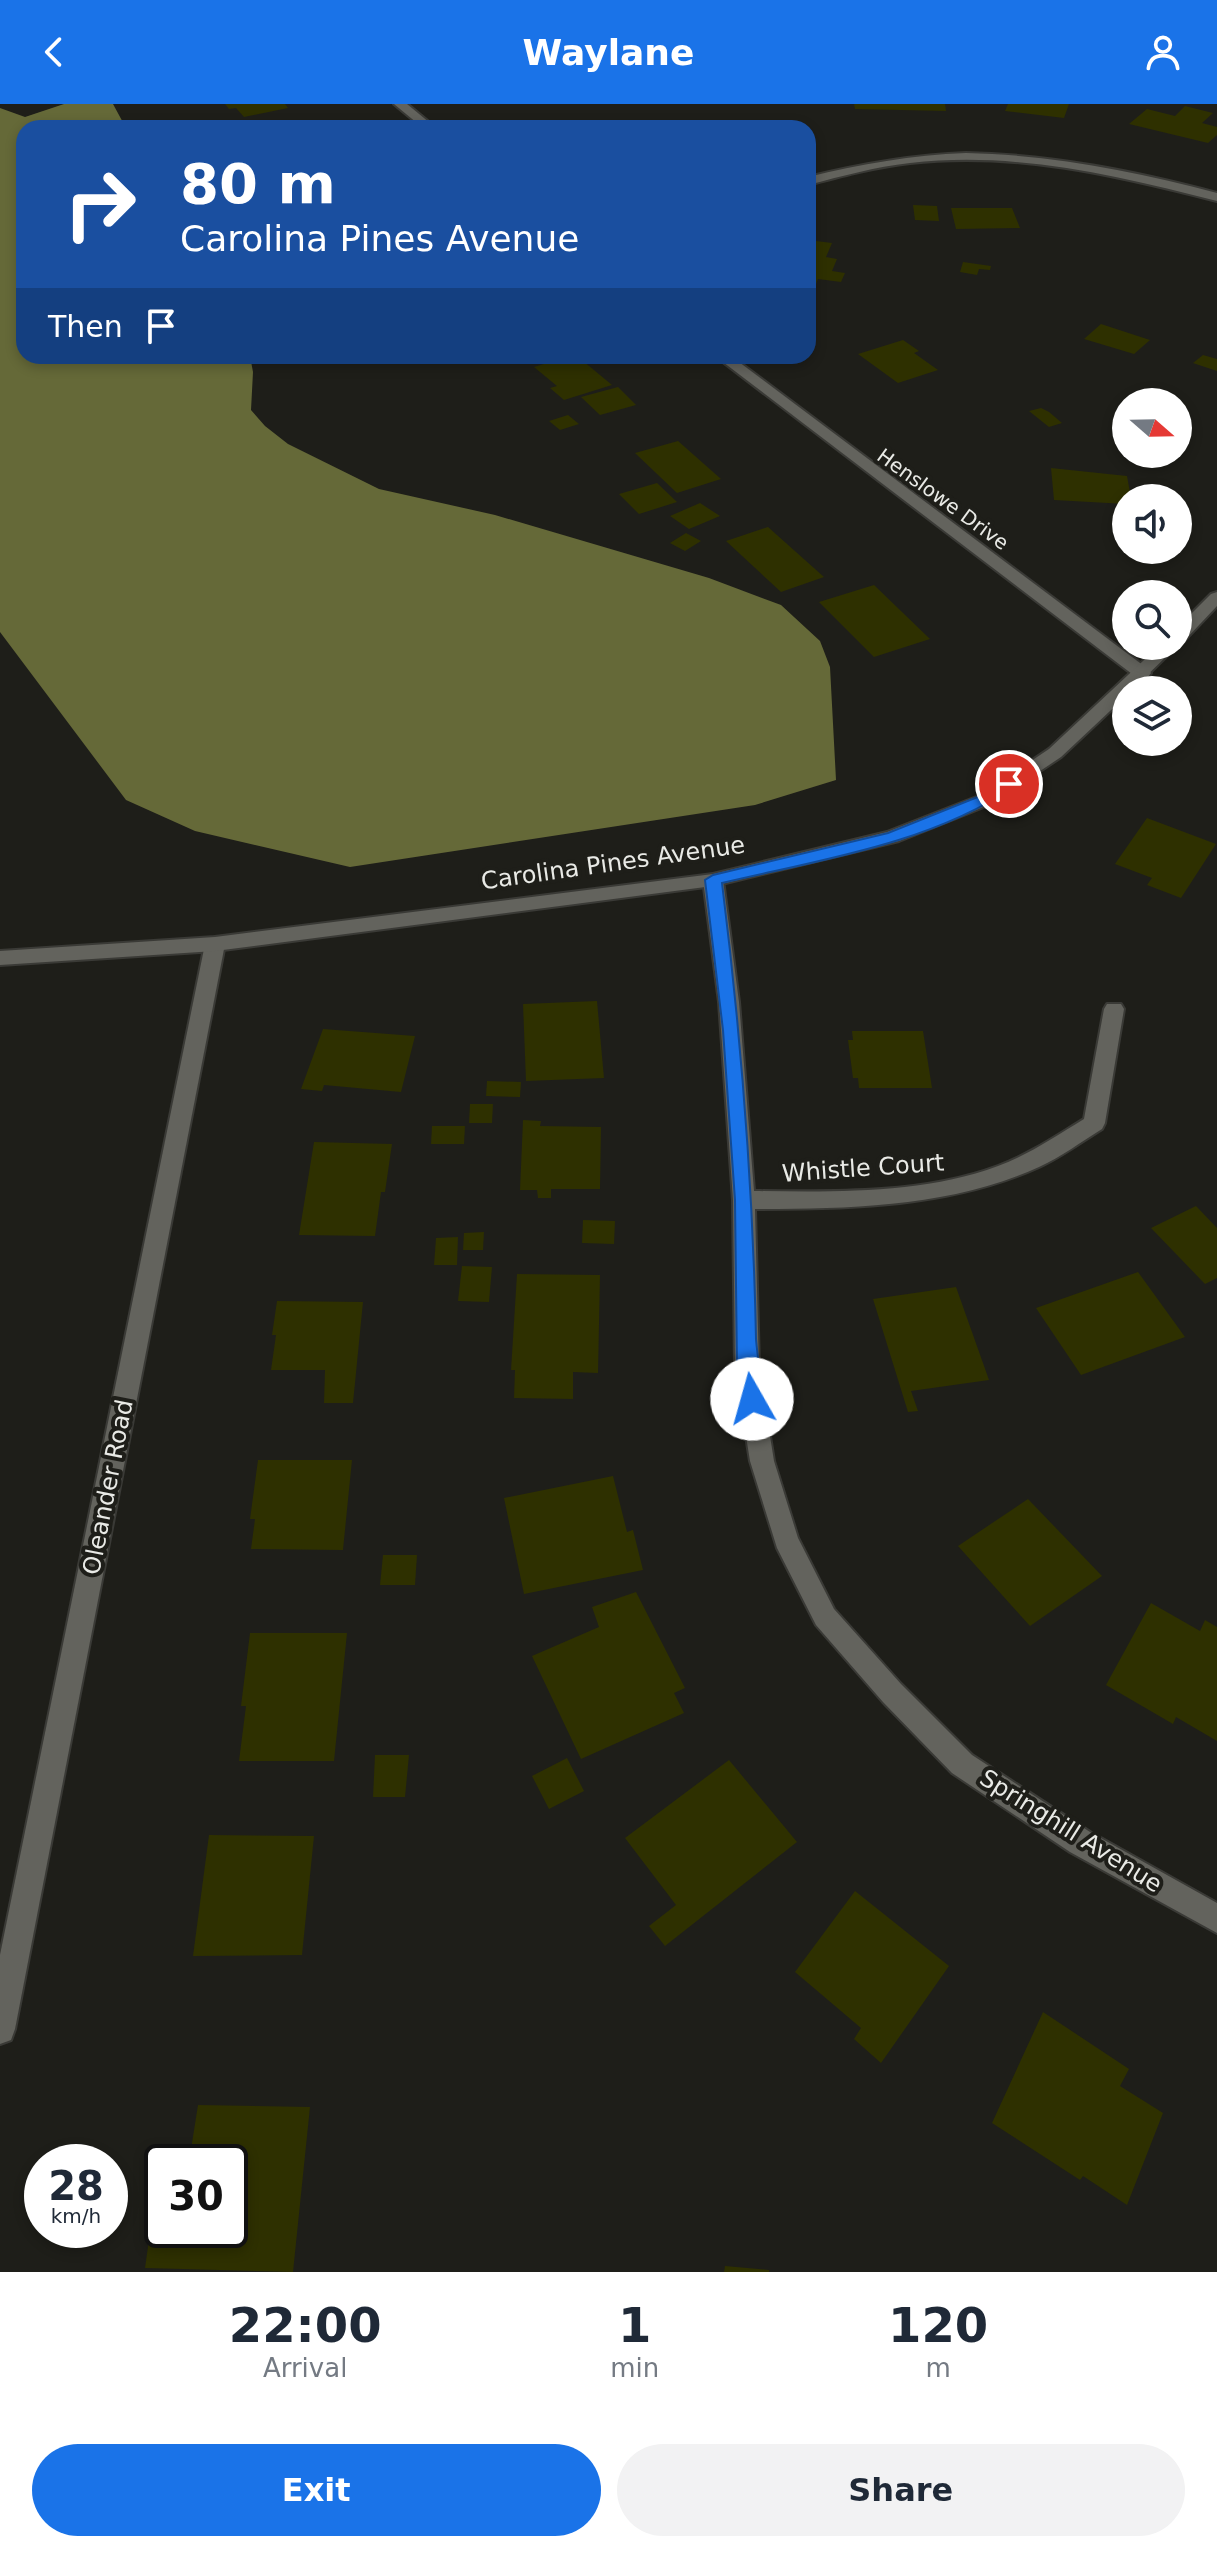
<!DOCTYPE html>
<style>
:root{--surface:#fff;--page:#f2f2f3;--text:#1f2937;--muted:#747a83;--accent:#1a73e8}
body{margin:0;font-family:"DejaVu Sans",sans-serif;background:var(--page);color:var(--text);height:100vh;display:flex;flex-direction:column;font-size:30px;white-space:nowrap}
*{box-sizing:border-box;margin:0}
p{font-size:26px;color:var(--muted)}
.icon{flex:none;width:44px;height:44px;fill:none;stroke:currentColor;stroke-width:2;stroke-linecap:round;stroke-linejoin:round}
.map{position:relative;height:2168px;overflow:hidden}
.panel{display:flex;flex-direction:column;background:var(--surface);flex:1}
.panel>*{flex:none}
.banner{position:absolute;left:16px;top:16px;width:800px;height:244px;border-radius:24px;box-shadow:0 4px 12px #0003;background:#1a4fa0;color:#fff;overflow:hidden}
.needle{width:52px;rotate:110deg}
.buttons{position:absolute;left:1112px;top:284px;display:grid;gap:16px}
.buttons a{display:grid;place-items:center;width:80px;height:80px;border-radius:50%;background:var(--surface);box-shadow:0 4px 12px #0003;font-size:40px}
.speed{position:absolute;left:24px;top:2040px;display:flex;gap:16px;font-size:40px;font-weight:700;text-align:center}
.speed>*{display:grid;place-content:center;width:104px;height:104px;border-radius:50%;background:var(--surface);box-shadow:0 4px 12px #0003;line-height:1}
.speed small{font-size:20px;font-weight:400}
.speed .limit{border:4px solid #111;border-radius:12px;background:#fff;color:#111}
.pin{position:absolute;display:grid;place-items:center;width:68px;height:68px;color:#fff;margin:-34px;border:4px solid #fff;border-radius:50%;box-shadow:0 2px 8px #0007}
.me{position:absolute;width:88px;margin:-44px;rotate:353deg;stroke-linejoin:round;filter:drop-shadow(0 0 6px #0008)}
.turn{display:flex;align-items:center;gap:28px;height:168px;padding:0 32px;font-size:36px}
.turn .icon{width:104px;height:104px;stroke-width:2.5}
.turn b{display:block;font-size:56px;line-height:68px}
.then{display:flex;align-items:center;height:76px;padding:0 32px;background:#0003;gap:16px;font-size:30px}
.eta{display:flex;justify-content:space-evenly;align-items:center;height:136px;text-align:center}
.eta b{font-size:48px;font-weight:800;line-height:56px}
.primary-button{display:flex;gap:16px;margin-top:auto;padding:16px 32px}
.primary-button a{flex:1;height:92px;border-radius:48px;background:var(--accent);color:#fff;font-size:32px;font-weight:800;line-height:92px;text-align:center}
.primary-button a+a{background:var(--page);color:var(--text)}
header{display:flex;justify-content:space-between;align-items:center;height:104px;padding:0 32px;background:var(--accent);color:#fff;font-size:36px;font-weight:800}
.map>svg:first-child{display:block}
</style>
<header><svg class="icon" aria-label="back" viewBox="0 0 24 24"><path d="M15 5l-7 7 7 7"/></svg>Waylane<svg class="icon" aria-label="person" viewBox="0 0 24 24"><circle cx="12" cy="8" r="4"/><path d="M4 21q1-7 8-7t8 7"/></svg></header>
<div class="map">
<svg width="1217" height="2168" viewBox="0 0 1217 2168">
<rect width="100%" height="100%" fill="#1e1e19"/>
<path fill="#656938" d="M64,0h49l13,24h-102v228h226l3,16 -2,38 14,16 23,18 91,45 116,26 214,63 72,27 39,36 10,26 6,113 -81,25 -405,62 -155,-36 -69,-31 -126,-168v-524l25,9z"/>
<g fill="#2e3000">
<path d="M225,0h60l3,4 -44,9 -8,-9 -7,1z"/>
<path d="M854,0h91l1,7 -91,-2z"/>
<path d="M1008,0h61l-5,14 -59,-7z"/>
<path d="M1185,2l28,7 -11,10 15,4v8l-9,8 -79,-19 18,-15 28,7z"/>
<path d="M913,101l24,1 2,15 -24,-1z"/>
<path d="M951,104h61l8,20 -64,1z"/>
<path d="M808,136l24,3 -6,14 11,2 -5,12 13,2 -4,9 -23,-3 -4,10 -6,-1z"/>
<path d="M963,158l28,4 -1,4 -11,-1 -2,6 -17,-3z"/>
<path d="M1101,220l49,16 -16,14 -50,-15z"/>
<path d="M903,236l16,11 -5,2 24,17 -40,13 -40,-29z"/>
<path d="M1203,251l14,4v12l-24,-8z"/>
<path d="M570,252h7l35,29 -48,15 -14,-12 7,-2 -23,-19z"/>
<path d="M618,283l18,18 -36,10 -19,-18z"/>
<path d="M1041,304l8,4 13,11 -13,4 -20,-16z"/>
<path d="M568,311l11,9 -19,6 -11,-9z"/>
<path d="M678,337l43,38 -44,14 -42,-40z"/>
<path d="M1051,364l76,8 4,22h-5v6l-72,-4z"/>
<path d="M657,379l20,19 -38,12 -20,-20z"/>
<path d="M700,399l20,13 -31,13 -19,-13z"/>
<path d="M768,423l56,50 -43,15 -55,-51z"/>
<path d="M686,429l15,8 -16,10 -15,-8z"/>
<path d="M874,481l56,54 -56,18 -55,-55z"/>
<path d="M1147,714l69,26 -35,54 -34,-13 5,-7 -37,-14z"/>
<path d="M597,897l7,77 -78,3 -3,-77z"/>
<path d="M323,925l92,7 -14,56 -77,-7 -2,6 -21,-2z"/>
<path d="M852,927h71l9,57h-73l-1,-10h-5l-5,-38h5z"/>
<path d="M487,977l34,1 -1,15 -34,-1z"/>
<path d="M470,1000h23l-1,19h-23z"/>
<path d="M523,1016l18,1 -1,5 61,1 -1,62h-49v9h-13l-1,-8h-17z"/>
<path d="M432,1022h33l-1,18h-33z"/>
<path d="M314,1038l78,2 -7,48h-4l-6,44 -76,-1z"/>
<path d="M1196,1102l21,22v50l-12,6 -54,-56z"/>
<path d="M583,1116l32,1 -1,23 -32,-1z"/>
<path d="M484,1128l-1,18h-20l1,-17z"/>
<path d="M458,1133l-1,28h-23l2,-27z"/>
<path d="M462,1162l30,1 -3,35 -31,-1z"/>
<path d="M1138,1168l47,65 -104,38 -45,-67z"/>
<path d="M517,1170l83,1 -2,98 -25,-1v27l-59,-1 1,-28h-4z"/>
<path d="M956,1183l33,93 -78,11 7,20 -10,1 -35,-113z"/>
<path d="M277,1197l86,1 -10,101h-29l1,-33h-54l5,-35h-4z"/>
<path d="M258,1356h94l-9,90 -92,-1 4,-30h-5z"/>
<path d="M613,1372l14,56 6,-2 10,40 -119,24 -20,-96z"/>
<path d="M1028,1395l74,77 -72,50 -72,-80z"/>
<path d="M383,1451h34l-2,30h-35z"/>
<path d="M636,1488l49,96 -11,5 10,20 -103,46 -49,-103 67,-29 -7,-20z"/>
<path d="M1151,1499l49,28 5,-11 12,7v114l-41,-24 -3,7 -67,-39z"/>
<path d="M250,1529h97l-13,128h-95l7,-55h-5z"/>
<path d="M375,1651h34l-4,42h-32z"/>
<path d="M567,1654l17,33 -35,18 -17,-33z"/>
<path d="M729,1656l68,82 -132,104 -16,-20 27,-21 -51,-67z"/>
<path d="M209,1731l105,1 -12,119 -109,1z"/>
<path d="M855,1787l94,75 -68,97 -27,-24 7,-11 -66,-56z"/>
<path d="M1043,1908l86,57 -9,17 43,27 -36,92 -44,-29 -3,4 -88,-57z"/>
<path d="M198,2001l112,2 -17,165 -148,-4 13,-92 4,1v53h68v-68h-41z"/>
<path d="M725,2162l44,4v2h-45z"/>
</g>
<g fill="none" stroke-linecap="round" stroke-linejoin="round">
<defs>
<g id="minor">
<path d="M394,0h13l29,24h-13z"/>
<path d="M966,49c87,2 168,18 251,40v8c-101,-26 -203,-50 -307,-38 -35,4 -68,13 -102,22v-8c53,-13 104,-22 158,-24z"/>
<path d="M715,252h16l417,313 3,4 -3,4h-12z"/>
<path d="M713,770l10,6 16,122 15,189c80,1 169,3 244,-25 32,-12 58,-30 86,-47l20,-110 3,-5h14l3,5 -19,114 -3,6c-21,13 -41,28 -63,38 -88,40 -189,42 -284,42l4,159 15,93 24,77 36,71 67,75 71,71 118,77 127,71v30l-147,-81 -118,-79 -69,-71 -67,-77 -39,-77 -27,-87 -15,-93 -2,-168 -14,-198 -16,-122z"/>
<path d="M215,833l10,7 -210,1085 -4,11 -11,4v-89l205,-1011z"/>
</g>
<g id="tertiary">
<path d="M1217,488v14l-33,35 -6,1v-15l33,-33z"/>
<path d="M1159,542h18l-45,44h-6v6l-65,61 -70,47 -92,37 -186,45 -498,65 -215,14v-14l215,-14 498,-63 174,-42 92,-36 70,-47z"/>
</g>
</defs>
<use href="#minor" stroke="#3a3a36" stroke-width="4"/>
<use href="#tertiary" stroke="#3a3a36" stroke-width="4"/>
<use href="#minor" fill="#63635d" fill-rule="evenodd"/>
<use href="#tertiary" fill="#63635d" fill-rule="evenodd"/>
</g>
<path fill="#1a73e8" stroke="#114b97" stroke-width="2" d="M1009,675l7,5 -2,3c-85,57 -195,73 -292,96 19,152 31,303 34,456 1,15 8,55 3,66l-7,2 -7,-2 -8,-37 -2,-168 -12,-170 -18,-150 8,-5 175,-42 92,-37z"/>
<g text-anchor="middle" stroke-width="8" stroke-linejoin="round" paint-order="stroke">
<g font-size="20" fill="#e9eae6" stroke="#1e1e19">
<text transform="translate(943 395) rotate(36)" y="7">Henslowe Drive</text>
</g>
<g font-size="24" fill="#e9eae6" stroke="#1e1e19">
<text transform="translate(613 759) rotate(-8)" y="8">Carolina Pines Avenue</text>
<text transform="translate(863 1064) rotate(-4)" y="8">Whistle Court</text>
<text transform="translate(108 1383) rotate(-79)" y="8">Oleander Road</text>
<text transform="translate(1071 1727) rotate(32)" y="8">Springhill Avenue</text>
</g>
</g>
</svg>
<div class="buttons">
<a><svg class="needle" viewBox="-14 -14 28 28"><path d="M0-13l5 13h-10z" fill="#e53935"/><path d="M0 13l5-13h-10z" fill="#747a83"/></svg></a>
<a><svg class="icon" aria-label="sound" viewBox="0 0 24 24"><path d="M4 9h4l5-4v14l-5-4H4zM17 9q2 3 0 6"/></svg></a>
<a><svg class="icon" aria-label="search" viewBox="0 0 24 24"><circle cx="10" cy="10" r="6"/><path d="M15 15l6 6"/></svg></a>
<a><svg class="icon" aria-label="layers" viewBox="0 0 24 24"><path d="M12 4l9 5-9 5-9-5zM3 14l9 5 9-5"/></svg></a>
</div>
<div class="speed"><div>28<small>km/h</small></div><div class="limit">30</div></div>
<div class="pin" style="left:1009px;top:680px;background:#d93025"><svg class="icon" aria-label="arrive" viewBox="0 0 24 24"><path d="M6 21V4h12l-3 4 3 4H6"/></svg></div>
<svg class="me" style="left:752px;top:1295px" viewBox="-20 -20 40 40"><circle r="19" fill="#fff"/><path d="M0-13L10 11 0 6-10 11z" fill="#1a73e8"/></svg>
<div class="banner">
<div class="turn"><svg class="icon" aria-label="right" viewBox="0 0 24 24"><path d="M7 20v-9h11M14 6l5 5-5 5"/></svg><div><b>80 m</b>Carolina Pines Avenue</div></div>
<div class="then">Then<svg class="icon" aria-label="arrive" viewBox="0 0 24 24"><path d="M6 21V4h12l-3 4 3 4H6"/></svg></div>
</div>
</div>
<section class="panel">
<div class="eta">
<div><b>22:00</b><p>Arrival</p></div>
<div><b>1</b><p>min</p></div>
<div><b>120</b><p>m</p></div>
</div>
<div class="primary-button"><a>Exit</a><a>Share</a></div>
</section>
